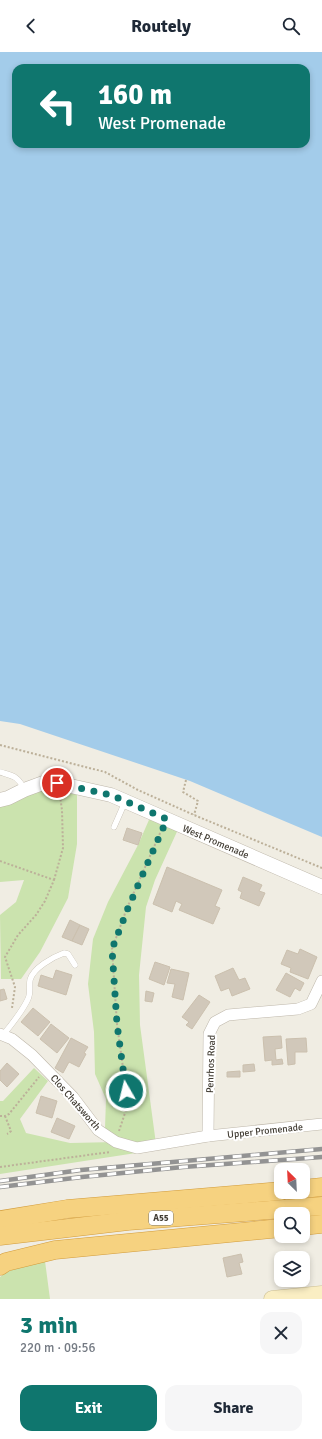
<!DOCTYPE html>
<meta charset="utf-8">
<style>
:root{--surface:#fff;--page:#f6f6f7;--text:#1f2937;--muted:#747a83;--accent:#0f766e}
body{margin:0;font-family:Signika,sans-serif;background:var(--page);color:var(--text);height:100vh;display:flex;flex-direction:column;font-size:15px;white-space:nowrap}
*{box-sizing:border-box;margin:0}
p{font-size:13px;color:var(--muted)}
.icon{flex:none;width:22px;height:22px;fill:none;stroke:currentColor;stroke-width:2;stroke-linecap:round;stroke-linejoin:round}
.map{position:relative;height:1247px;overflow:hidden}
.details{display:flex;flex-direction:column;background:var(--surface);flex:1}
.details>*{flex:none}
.hud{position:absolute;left:12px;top:12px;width:298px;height:84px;border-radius:12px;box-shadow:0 2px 6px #0003;background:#0f766e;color:#fff;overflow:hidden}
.needle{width:26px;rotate:336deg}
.fabs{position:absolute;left:274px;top:1111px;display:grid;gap:8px}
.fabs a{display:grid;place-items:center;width:36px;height:36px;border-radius:8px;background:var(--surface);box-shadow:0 2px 6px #0003;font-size:20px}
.pin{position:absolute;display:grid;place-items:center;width:34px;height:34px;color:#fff;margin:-17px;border:2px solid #fff;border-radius:50%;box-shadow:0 1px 4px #0007}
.me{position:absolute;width:44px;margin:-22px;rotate:352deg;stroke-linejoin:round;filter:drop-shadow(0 0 3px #0008)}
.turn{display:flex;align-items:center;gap:14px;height:84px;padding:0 20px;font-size:18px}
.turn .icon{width:52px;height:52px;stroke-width:2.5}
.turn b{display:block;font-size:28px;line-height:34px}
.round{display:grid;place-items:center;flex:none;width:42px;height:42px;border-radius:12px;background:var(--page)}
.summary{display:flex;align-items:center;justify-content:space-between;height:68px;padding:0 20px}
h1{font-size:24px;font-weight:700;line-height:30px;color:var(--accent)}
.primary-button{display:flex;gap:8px;margin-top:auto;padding:8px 20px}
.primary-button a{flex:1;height:46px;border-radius:12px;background:var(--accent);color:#fff;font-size:16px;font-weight:700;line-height:46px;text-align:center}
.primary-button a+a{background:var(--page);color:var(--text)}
header{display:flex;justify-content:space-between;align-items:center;height:52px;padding:0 20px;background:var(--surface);font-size:18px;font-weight:700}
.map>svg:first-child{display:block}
</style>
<header><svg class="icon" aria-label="back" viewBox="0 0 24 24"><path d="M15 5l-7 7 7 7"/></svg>Routely<svg class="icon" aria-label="search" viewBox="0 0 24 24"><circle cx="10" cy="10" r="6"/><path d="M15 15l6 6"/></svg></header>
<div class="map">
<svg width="322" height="1247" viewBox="0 0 322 1247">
<rect width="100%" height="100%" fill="#f0ede3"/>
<g fill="#cbe3ae">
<path d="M77,735v57l-9,54 -28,54 -19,27h-20l-1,-64 16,-13 8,-22 -24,2v-82l24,-10z"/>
<path d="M152,761l28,12 -25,55 -9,27 -7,68 1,50 16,119 -20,9 -136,21v-73h3l31,-33 14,13 -28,38 6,14 44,10 46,-1 -11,-14 1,-29 -11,-25 -1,-42 -6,-48 5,-45 15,-37 30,-57z"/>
<path d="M45,1209l5,38h-50v-22c11,-10 31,-12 45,-16z"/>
</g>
<path fill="#a3ccea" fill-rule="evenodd" d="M0,0h322v785l-132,-56 -170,-57 -20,-3zM16,16h290v76h-290z"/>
<g fill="#d1c8ba" stroke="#cbc0ae">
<path d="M127,776l15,5 -4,12 -15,-5z"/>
<path d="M167,815l55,23 -7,16 5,2 -7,16 -34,-14 3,-6 -6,-3 -4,11 -19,-8z"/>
<path d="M243,825l19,8 -3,6 6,2 -6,13 -19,-8 2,-6 -4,-2z"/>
<path d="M70,868l10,5 -8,16 -10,-4z"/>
<path d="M80,873l9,4 -7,16 -10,-4z"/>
<path d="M300,897l17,8 -9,22 -18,-7 1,-4 -10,-4 6,-14 11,4z"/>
<path d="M155,910l15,5 -6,18 -15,-6z"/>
<path d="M233,916l6,12 6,-2 5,11 -18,7 -3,-8 -8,3 -6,-15z"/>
<path d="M171,917l18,4 -6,27 -11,-3 3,-13 -8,-1z"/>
<path d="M56,918l16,5 -6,20 -28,-9 3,-11 12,4z"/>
<path d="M286,921l18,10 -4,8 -5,-3 -5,9 -14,-7z"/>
<path d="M4,937l3,10 -7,2v-11z"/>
<path d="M146,939l8,2 -2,9 -7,-1z"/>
<path d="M199,943l11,7 -18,27 -6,-4 3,-3 -7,-5z"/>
<path d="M33,956l17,14 -12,14 -17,-14z"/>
<path d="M51,972l18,14 -12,15 -17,-14z"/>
<path d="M281,984l1,12 -7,1 1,11 6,-1 1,5 -11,1v-5l-7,1 -2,-24z"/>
<path d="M71,986l17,9 -4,6 2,1 -7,13 -10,-5 -6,11 -8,-5z"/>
<path d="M306,986l1,14h-12v12l-7,1 -2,-26z"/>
<path d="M7,1011l12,11 -12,13 -7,-7v-9z"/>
<path d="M254,1012l1,7 -12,1v-7z"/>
<path d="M240,1019v6h-13v-5z"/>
<path d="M41,1044l16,5 -5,17 -16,-5z"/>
<path d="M57,1066l18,8 -6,13 -18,-7z"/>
<path d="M241,1202l2,8 -4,1 3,11 -15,3 -4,-19z"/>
</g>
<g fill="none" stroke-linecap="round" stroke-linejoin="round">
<defs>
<g id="service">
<path d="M0,720c13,4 18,4 24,17"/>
<path d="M114,775l11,-25"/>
<path d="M3,983c9,-11 19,-23 25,-36 3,-6 1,-13 2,-19 3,-12 23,-23 34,-27l4,1 7,11"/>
</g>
<g id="minor">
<path d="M0,982l12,5 20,16 41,42 25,33 18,12 21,6 71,-12 114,-12"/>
<path d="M208,1084l1,-102 6,-12 13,-7 70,-6 13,-5 11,-23"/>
</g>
<path id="tertiary" d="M0,748l8,-2 16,-8 19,-7h14l54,12 211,92"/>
<path id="secondary" d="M272,1247l50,-5"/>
<g id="trunk">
<path d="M303,1137l19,-2"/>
<path d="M0,1168l67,-11 214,-18"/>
<path d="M303,1174l19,-2"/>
<path d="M0,1184l128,-15 194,-15"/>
<path d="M0,1214l6,-4 49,-12 226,-22"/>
</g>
</defs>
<use href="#service" stroke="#beb7aa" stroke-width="6"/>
<use href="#minor" stroke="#beb7aa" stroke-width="12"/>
<use href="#tertiary" stroke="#beb7aa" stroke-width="15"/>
<use href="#secondary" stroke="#cec096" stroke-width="17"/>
<use href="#trunk" stroke="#d29c3c" stroke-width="19"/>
<g stroke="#bcb099" stroke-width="2" stroke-dasharray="2 2" stroke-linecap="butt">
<path d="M0,693l105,27 33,18 56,25 128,53"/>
<path d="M186,728l-3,12 15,9 -4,14"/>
<path d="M0,809l54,19 -9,21 -9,14 -18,20 -13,22 10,30 -3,21"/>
<path d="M54,828l9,-32 -1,-38 -2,-14"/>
<path d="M0,1064h5l4,-2 30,-37"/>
<path d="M5,1064l6,15 -2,2 -2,1"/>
<path d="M119,1079l9,-27 -11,-80 -5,-75 15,-41 34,-77"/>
<path d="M0,1115l110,-15"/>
</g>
<use href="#service" stroke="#fff" stroke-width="5.5"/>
<use href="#minor" stroke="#fff" stroke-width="11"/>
<use href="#tertiary" stroke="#fff" stroke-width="14"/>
<use href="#secondary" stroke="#faeec3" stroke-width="16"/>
<use href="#trunk" stroke="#f6d280" stroke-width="18"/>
<defs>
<g id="rail">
<path d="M0,1129l81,-11 241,-21"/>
<path d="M0,1135l82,-10 101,-10 139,-10"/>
</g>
</defs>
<use href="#rail" stroke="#939393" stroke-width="4.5"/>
<use href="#rail" stroke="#fff" stroke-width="3" stroke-dasharray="9" stroke-linecap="butt"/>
</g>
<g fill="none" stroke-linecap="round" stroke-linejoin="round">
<path stroke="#0f766e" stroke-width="7" stroke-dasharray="0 12.6" d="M57,731l54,12 56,24 -39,89 -16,41 5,75 9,67"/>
</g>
<g text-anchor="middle" stroke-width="4" stroke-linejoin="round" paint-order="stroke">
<rect fill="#fff" stroke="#7b7771" stroke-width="1" x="149" y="1159" width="24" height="14" rx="3"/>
<g font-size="9" font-weight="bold" fill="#423d34">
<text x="161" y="1169">A55</text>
</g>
<g font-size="10" fill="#423d34" stroke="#fff">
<text transform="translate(216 789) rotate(23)" y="4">West Promenade</text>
<text transform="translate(210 1012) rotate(-88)" y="4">Penrhos Road</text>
<text transform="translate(76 1050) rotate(49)" y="4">Clos Chatsworth</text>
<text transform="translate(265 1078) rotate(-6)" y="4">Upper Promenade</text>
</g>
</g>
</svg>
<div class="fabs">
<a><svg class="needle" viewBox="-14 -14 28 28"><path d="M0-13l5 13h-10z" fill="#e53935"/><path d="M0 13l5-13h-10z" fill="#747a83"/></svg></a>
<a><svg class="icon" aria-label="search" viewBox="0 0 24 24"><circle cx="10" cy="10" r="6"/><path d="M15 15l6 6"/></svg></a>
<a><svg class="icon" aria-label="layers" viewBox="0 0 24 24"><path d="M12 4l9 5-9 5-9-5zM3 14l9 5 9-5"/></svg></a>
</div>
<div class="pin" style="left:57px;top:731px;background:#d93025"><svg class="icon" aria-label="arrive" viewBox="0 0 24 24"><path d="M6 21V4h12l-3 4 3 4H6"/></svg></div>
<svg class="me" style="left:126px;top:1039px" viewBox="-20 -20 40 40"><circle r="17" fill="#0f766e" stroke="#fff" stroke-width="3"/><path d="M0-11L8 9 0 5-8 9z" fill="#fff"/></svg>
<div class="hud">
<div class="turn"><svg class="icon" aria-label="left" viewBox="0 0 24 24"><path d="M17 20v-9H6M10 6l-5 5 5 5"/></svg><div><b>160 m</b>West Promenade</div></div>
</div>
</div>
<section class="details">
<div class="summary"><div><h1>3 min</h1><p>220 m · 09:56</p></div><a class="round"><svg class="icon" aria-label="close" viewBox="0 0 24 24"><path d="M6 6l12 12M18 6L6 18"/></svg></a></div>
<div class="primary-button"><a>Exit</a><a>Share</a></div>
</section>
